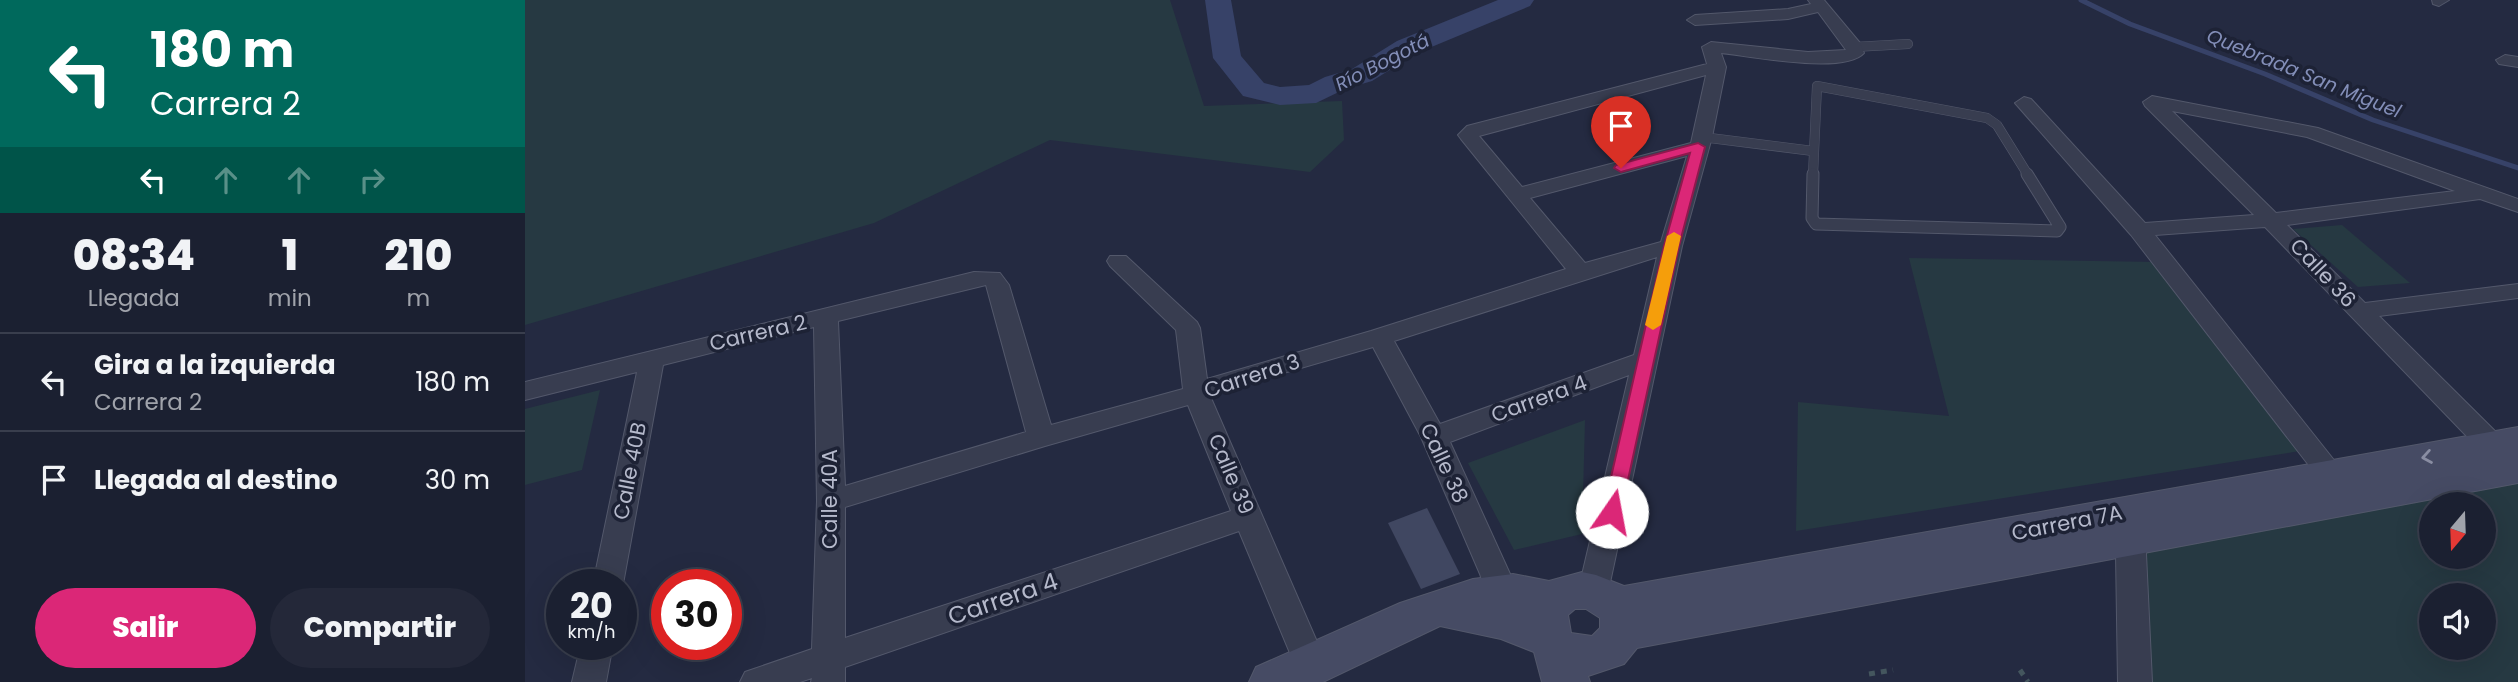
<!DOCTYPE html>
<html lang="es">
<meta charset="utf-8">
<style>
:root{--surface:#1b2031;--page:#242839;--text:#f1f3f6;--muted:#a0a3ab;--line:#393e4d;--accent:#db2777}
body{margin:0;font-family:Poppins,sans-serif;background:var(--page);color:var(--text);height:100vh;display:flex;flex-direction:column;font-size:26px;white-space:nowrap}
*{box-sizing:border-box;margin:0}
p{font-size:23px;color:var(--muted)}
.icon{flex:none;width:38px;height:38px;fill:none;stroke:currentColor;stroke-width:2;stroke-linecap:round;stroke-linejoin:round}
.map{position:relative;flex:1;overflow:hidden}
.sheet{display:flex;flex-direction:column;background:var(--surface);width:525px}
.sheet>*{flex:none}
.hud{background:#00695c;color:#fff;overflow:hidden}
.needle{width:46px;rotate:199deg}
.tools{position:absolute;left:1894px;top:492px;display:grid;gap:14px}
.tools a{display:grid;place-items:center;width:77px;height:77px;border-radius:50%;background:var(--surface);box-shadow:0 7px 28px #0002,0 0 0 2px var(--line);font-size:35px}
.speed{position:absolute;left:21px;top:569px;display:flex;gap:14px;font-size:35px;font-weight:700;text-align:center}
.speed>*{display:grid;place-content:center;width:91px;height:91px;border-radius:50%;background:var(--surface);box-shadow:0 7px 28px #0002,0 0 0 2px var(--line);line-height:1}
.speed small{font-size:18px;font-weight:400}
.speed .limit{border:10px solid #d22;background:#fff;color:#111}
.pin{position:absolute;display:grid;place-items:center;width:60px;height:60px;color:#fff;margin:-72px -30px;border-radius:50% 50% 50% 0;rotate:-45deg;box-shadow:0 0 7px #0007}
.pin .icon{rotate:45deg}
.me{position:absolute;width:77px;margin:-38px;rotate:12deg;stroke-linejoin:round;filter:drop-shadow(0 0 5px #0008)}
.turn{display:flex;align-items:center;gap:24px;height:147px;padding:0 35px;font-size:32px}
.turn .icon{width:91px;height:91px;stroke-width:2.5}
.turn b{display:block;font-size:49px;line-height:60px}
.lanes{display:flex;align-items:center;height:66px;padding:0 35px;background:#0003;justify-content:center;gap:35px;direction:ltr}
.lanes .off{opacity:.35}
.eta{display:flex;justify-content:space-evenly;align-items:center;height:119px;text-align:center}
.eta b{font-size:42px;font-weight:800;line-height:49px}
.cta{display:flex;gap:14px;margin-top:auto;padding:14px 35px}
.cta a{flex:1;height:80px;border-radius:42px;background:var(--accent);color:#fff;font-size:28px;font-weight:800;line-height:80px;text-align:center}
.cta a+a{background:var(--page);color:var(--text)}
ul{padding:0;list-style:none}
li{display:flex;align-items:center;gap:21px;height:98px;padding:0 35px;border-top:2px solid var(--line)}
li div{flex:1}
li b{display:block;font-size:26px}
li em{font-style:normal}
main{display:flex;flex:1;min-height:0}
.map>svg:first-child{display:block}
</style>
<main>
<section class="sheet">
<div class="hud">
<div class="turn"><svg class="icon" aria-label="left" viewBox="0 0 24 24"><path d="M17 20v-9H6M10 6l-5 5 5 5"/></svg><div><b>180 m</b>Carrera 2</div></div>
<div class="lanes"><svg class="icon" aria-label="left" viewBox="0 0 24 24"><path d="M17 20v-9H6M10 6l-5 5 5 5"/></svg><svg class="icon off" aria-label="ahead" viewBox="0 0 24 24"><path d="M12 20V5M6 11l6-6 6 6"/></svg><svg class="icon off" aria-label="ahead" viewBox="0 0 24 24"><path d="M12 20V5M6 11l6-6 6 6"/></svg><svg class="icon off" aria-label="right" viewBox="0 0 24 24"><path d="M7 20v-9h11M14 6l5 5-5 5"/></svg></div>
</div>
<div class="eta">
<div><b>08:34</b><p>Llegada</p></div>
<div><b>1</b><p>min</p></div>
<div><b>210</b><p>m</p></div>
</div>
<ul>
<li><svg class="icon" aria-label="left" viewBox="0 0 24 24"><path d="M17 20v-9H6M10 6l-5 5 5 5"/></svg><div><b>Gira a la izquierda</b><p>Carrera 2</p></div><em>180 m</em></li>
<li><svg class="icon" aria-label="arrive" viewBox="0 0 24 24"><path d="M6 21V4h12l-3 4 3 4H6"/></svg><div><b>Llegada al destino</b></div><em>30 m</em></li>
</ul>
<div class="cta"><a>Salir</a><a>Compartir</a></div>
</section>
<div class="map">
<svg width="1993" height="682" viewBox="0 0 1993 682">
<rect width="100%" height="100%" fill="#242a41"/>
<g fill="#263942" fill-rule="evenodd">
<path d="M0,0h645l34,106 138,-5 2,39 -34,32 -260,-32 -176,83 -349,102z"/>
<path d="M1817,225l68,58 -52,4 -65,-58z"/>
<path d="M1384,258l248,4 143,189 -504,80 2,-129 151,14z"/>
<path d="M75,390l-18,80 -57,15v-76z"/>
<path d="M1060,420l-3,114 -68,16 -46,-87z"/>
<path d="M1993,482v200h-371l-6,-140zM1906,504h52v52h-52zM1906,595h52v53h-52z"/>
</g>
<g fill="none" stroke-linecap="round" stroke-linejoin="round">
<path stroke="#374268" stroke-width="5" d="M1556,0l49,24 135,50 108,46 145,48"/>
<path fill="#374268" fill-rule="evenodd" d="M680,0h26l10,56 23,27 16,4 29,-2 16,-8 27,-8 45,-28 101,-41h36l-4,6 -113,47 -45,28 -27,8 -29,14 -36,2 -37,-9 -30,-38z"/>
</g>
<path fill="#404761" d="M902,508l33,66 -39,15 -33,-66z"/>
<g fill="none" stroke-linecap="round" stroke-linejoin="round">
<defs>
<g id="lane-far1">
<path d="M1329,47l54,-3"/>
<path d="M1177,137l111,14"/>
<path d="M1288,175l4,-89 170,32 10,7 31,50"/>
</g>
<path id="lane" d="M1288,174l-1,44 4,6 241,7 3,-4 -33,-53"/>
<g id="street">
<path d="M1283,0h16l36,43 4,10c-20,22 -114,3 -143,0l5,14 -14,70 -30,109 -74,346 -4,9 -11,4 -11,-4 -4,-9 51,-217 -179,67 60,132 5,19 -4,9 -11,4 -11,-4 -9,-28 -59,-137 -48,-90 -144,42 -18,9 117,269 -4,10 -12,4 -12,-4 -61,-146 -394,136v15h-34l1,-4 -12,4h-60l5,-10 67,-23 5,-148 -3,-174 -151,38 -40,219 -2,4v-4h-28l44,-212 -112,28v-18l449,-110 26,1 9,12 42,140 132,-36 -7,-59 -66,-64 -3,-5 3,-5h16l71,66 3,6 7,51 164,-48 195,-62 -105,-130 -3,-4 9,-9 240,-62 -5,-17 9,-5 97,10 38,-2 -28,-38 -30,7 -93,6 -8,-5 8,-5 93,-6 23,-5zM1181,75l-15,68 -169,44 -43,-51zM1162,156l-26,86 -76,21 -55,-65zM1132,257l-23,98 -194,69 -46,-83zM461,285l40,147 -181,54 -7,-165zM663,405l43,106 -386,127v-131l200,-61z"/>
<path d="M1907,0h17l-10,6 -6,-2z"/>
<path d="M1980,55l13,2v10l-19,-3 -3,-4z"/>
<path d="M1627,96l166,32 200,71v13l-38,-13 -193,26 78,78 153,-19v14l-139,18 123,122 4,7 -4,7 -10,3 -10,-3 -217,-225 -110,8 190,239 -4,7 -10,3 -10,-3 -190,-246 -116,-132 9,-6 7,2 114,124 109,-8 -109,-109 -2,-4zM1647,111l135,26 148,54 -179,22z"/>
<path d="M1609,525l10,4 5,8 -3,17 6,128h-34l-2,-128 8,-25z"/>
<path d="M56,644h32l-7,38h-34z"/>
</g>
<path id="secondary" d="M1993,427v56l-881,165 -13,16 -36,12 2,6h-48l-8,-30 -33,-13 -61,-13 -117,56h-74l7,-15 144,-64 73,-24 40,-5 36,7 33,-9 14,3 28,11zM1050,609h11l14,9v10l-8,8 -21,-3 -3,-18z"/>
</defs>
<use href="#lane-far1" stroke="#53586b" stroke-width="10"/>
<use href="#lane" stroke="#53586b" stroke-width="13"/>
<use href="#street" stroke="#53586b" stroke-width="2"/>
<use href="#secondary" stroke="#53586b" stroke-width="2"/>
<g stroke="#44565e" stroke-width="5" stroke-dasharray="6 6" stroke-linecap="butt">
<path d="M1495,670l8,12"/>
<path d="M1344,674l24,-4"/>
</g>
<use href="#lane-far1" stroke="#383d50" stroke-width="9"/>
<use href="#lane" stroke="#383d50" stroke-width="11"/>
<use href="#street" fill="#383d50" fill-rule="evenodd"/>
<use href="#secondary" fill="#464b64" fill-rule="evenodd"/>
</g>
<defs><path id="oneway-chevron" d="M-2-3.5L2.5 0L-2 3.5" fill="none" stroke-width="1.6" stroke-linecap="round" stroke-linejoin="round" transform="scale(1.75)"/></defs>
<use stroke="#898da2" href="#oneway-chevron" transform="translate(1902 457) rotate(170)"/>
<path fill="#db2777" stroke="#8e194d" stroke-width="2" d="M1173,143l7,4 -26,99 -58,266 -2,5 -7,2 -7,-2 -2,-5 61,-266 26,-93 -69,19 -7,-4 2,-3z"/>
<path fill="#f59e0b" d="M1149,232l7,4 -20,89 -8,5 -8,-5 22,-89z"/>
<g text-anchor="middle" stroke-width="7" stroke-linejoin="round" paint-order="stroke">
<g font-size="19" font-style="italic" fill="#838eb8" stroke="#1d2235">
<text transform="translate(857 62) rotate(-27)" y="7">Río Bogotá</text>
<text transform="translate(1779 73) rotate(22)" y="7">Quebrada San Miguel</text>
</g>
<g font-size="21" fill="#b5b9cb" stroke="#1d2235">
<text transform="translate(1798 273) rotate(47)" y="7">Calle 36</text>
<text transform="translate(233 333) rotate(-13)" y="7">Carrera 2</text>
<text transform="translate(727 376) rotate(-18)" y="7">Carrera 3</text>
<text transform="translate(1014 399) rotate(-20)" y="7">Carrera 4</text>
<text transform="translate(919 463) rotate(65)" y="7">Calle 38</text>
<text transform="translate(105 471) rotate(-79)" y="7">Calle 40B</text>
<text transform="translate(706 474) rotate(67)" y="7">Calle 39</text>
<text transform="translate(305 499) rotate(-90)" y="7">Calle 40A</text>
<text transform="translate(1542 523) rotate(-11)" y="7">Carrera 7A</text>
</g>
<g font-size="24" fill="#b5b9cb" stroke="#1d2235">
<text transform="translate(478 599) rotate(-19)" y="8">Carrera 4</text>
</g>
</g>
</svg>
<div class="tools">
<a><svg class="needle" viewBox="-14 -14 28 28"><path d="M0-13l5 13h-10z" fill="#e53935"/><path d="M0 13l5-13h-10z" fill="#a0a3ab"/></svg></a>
<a><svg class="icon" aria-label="sound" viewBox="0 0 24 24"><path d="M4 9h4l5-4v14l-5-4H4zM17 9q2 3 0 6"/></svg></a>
</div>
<div class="speed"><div>20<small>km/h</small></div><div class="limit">30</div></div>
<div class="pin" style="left:1096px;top:168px;background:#d93025"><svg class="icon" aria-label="arrive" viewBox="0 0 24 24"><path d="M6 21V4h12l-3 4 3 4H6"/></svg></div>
<svg class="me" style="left:1087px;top:512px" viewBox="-20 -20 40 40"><circle r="19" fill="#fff"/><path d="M0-13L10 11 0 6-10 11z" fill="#db2777"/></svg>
</div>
</main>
